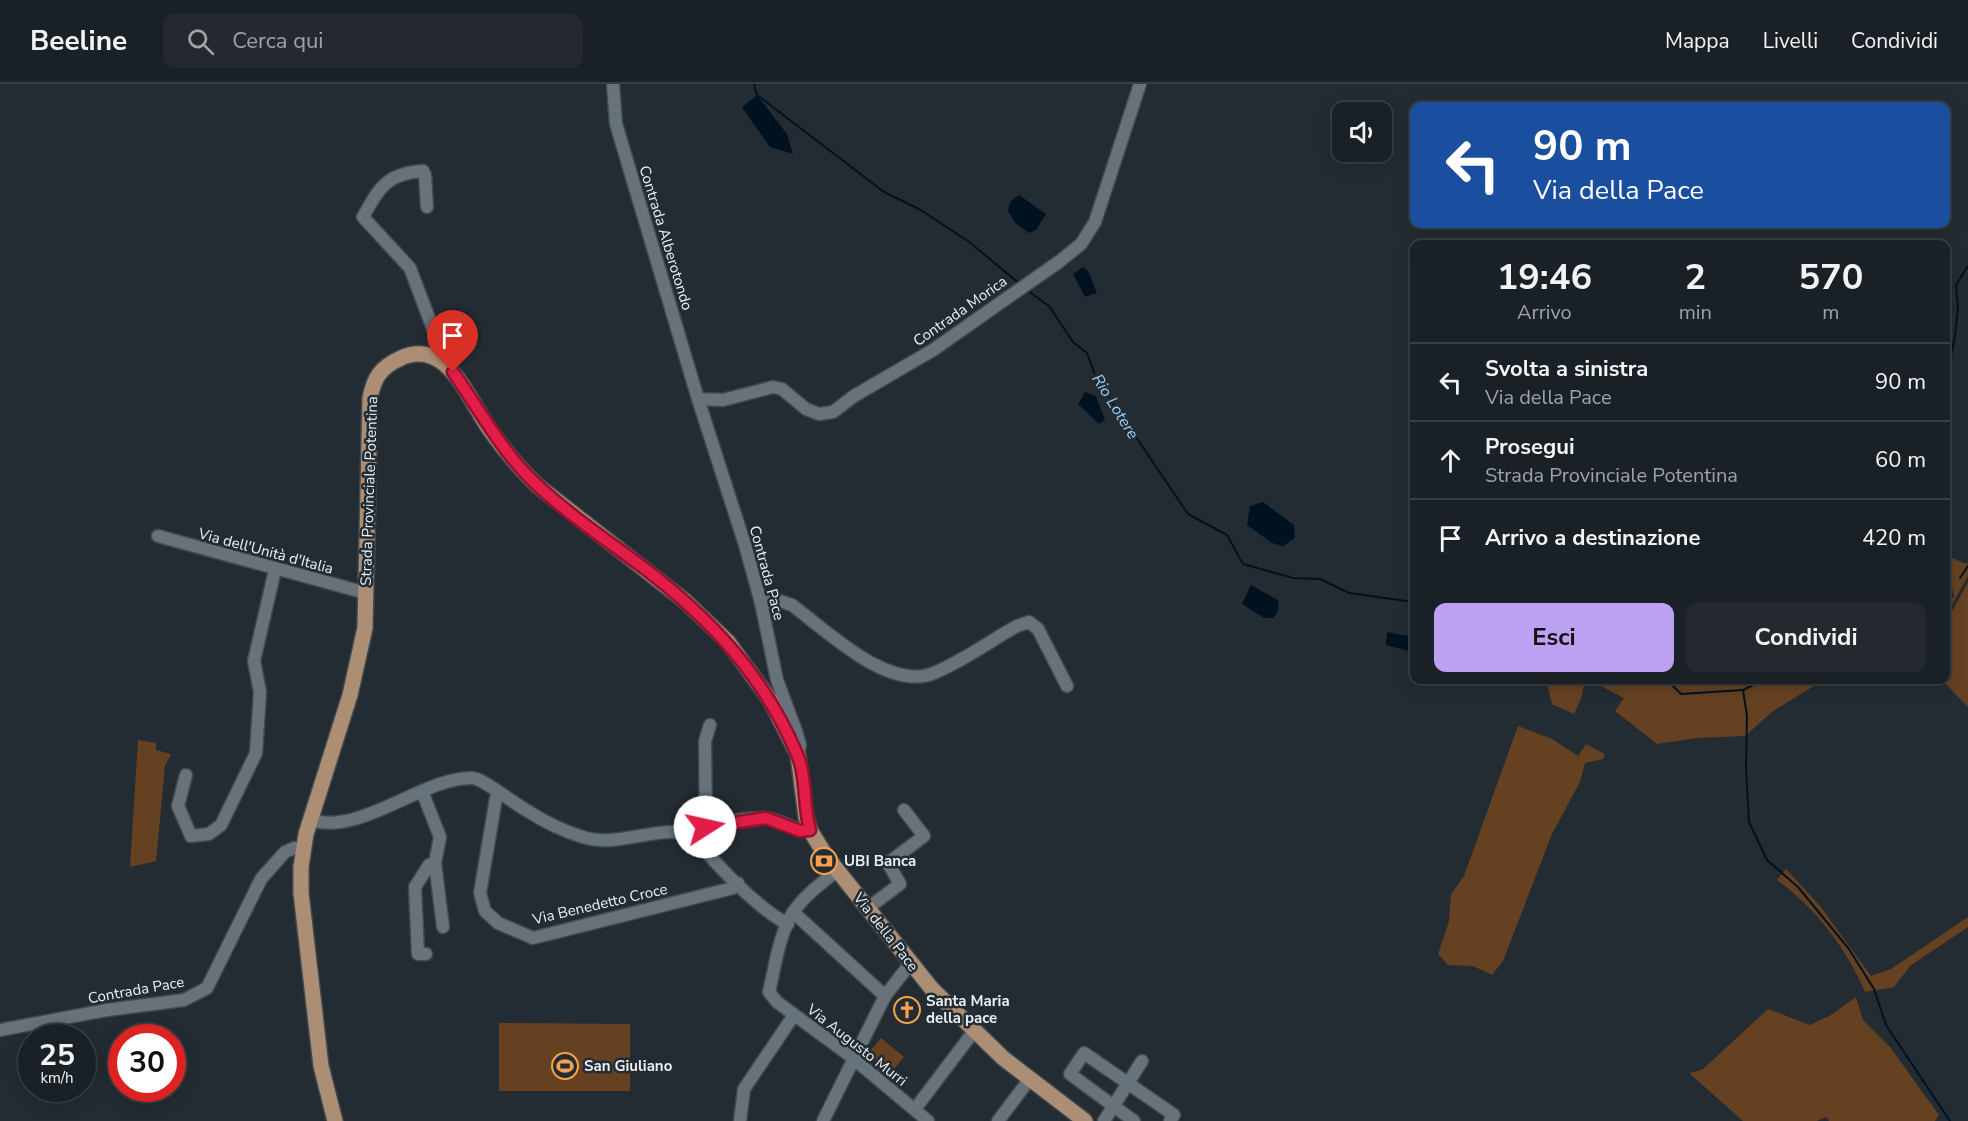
<!DOCTYPE html>
<html lang="it">
<meta charset="utf-8">
<style>
:root{--surface:#1a2126;--page:#23292e;--text:#f1f3f6;--muted:#9fa3a7;--line:#383e43;--accent:#bca0f2}
body{margin:0;font-family:"Nunito Sans",sans-serif;background:var(--page);color:var(--text);height:100vh;display:flex;flex-direction:column;font-size:22px;white-space:nowrap}
*{box-sizing:border-box;margin:0}
p{font-size:20px;color:var(--muted)}
.icon{flex:none;width:33px;height:33px;fill:none;stroke:currentColor;stroke-width:2;stroke-linecap:round;stroke-linejoin:round}
.map{position:relative;flex:1;overflow:hidden}
.panel{position:absolute;left:1410px;top:156px;width:540px;height:444px;display:flex;flex-direction:column;background:var(--surface);border-radius:12px;box-shadow:0 3px 15px #0003,0 0 0 2px var(--line)}
.panel>*{flex:none}
.banner{position:absolute;left:1410px;top:18px;width:540px;height:126px;border-radius:12px;box-shadow:0 3px 15px #0003,0 0 0 2px var(--line);background:#1a4fa0;color:#fff;overflow:hidden}
.controls{position:absolute;left:1332px;top:18px;display:grid;gap:12px}
.controls a{display:grid;place-items:center;width:60px;height:60px;border-radius:12px;background:var(--surface);box-shadow:0 3px 15px #0003,0 0 0 2px var(--line);font-size:30px}
.speed{position:absolute;left:18px;top:940px;display:flex;gap:12px;font-size:30px;font-weight:700;text-align:center}
.speed>*{display:grid;place-content:center;width:78px;height:78px;border-radius:50%;background:var(--surface);box-shadow:0 3px 15px #0003,0 0 0 2px var(--line);line-height:1}
.speed small{font-size:15px;font-weight:400}
.speed .limit{border:9px solid #d22;background:#fff;color:#111}
.pin{position:absolute;display:grid;place-items:center;width:51px;height:51px;color:#fff;margin:-62px -26px;border-radius:50% 50% 50% 0;rotate:-45deg;box-shadow:0 0 6px #0007}
.pin .icon{rotate:45deg}
.me{position:absolute;width:66px;margin:-33px;rotate:80deg;stroke-linejoin:round;filter:drop-shadow(0 0 4px #0008)}
.turn{display:flex;align-items:center;gap:21px;height:126px;padding:0 24px;font-size:27px}
.turn .icon{width:78px;height:78px;stroke-width:2.5}
.turn b{display:block;font-size:42px;line-height:51px}
.eta{display:flex;justify-content:space-evenly;align-items:center;height:102px;text-align:center}
.eta b{font-size:36px;font-weight:700;line-height:42px}
.cta{display:flex;gap:12px;margin-top:auto;padding:12px 24px}
.cta a{flex:1;height:69px;border-radius:12px;background:var(--accent);color:#111;font-size:24px;font-weight:700;line-height:69px;text-align:center}
.cta a+a{background:var(--page);color:var(--text)}
ul{padding:0;list-style:none}
li{display:flex;align-items:center;gap:18px;height:78px;padding:0 24px;border-top:2px solid var(--line)}
li div{flex:1}
li b{display:block;font-size:22px}
li em{font-style:normal}
header{display:flex;align-items:center;gap:36px;box-sizing:border-box;height:84px;padding:0 30px;background:var(--surface);border-bottom:2px solid var(--line)}
header strong{font-size:28px}
nav{display:flex;gap:33px;margin-inline-start:auto;font-size:21px}
.search{width:420px;height:54px;background:var(--page);display:flex;align-items:center;gap:15px;box-sizing:border-box;padding:0 21px;border-radius:12px;color:var(--muted);font-size:22px}
.map>svg:first-child{display:block}
</style>
<header>
<strong>Beeline</strong>
<div class="search"><svg class="icon" aria-label="search" viewBox="0 0 24 24"><circle cx="10" cy="10" r="6"/><path d="M15 15l6 6"/></svg>Cerca qui</div>
<nav><a>Mappa</a><a>Livelli</a><a>Condividi</a></nav>
</header>
<div class="map">
<svg width="1968" height="1037" viewBox="0 0 1968 1037">
<rect width="100%" height="100%" fill="#232c32"/>
<g fill="#654121">
<path d="M1952,474l14,6 2,-2v14l-22,39v-7l8,-12 -8,-34z"/>
<path d="M1968,498v125l-26,-27h4v-58z"/>
<path d="M1546,596h39l-4,19 -7,15 -22,-10z"/>
<path d="M1589,596h235l-51,31 -28,25 -48,2 -40,6 -42,-33 9,-13z"/>
<path d="M1518,642l34,13 26,17 8,-12 19,10 -2,5 -18,4 -5,19 -28,52 -49,127 -11,14 -19,-9 -25,-1 -10,-11 11,-33 2,-27 13,-18z"/>
<path d="M138,656l18,3v7l15,4 -6,12 -9,95 -26,6z"/>
<path d="M1786,785l34,37 51,70 20,-7 77,-52v10l-58,39 -16,21 -29,5c-18,-43 -50,-85 -88,-112z"/>
<path d="M1856,913l7,23 27,27 49,68 -4,6h-106l-3,-4 -9,4h-74l-54,-48 13,-3 66,-61 42,16 21,-10z"/>
<path d="M499,939l131,1v67h-131z"/>
<path d="M881,954l23,19 -14,17 -23,-19z"/>
</g>
<g fill="#001220">
<path d="M757,11l30,39 6,20 -23,-7 -28,-40z"/>
<path d="M1019,111l27,19 -10,16 -7,3 -14,-10 -7,-12 2,-9z"/>
<path d="M1083,183l5,4 9,22 -12,4 -12,-23z"/>
<path d="M1085,308l11,4 9,24 -6,4 -21,-20z"/>
<path d="M1263,418l31,23 1,13 -12,8 -11,-3 -25,-18 3,-19z"/>
<path d="M1251,501l28,16 -2,12 -4,5h-9l-22,-14z"/>
<path d="M1387,548l27,5v15l-28,-7z"/>
</g>
<g fill="none" stroke-linecap="round" stroke-linejoin="round">
<g stroke="#001220" stroke-width="2">
<path d="M754,0l3,11 127,97 35,17 49,32 52,43"/>
<path d="M1027,206l22,16 24,36 14,11 9,25 92,136 39,21 16,29 50,14 27,1 29,14 65,9"/>
<path d="M1946,297l9,-45 3,-28 -2,-23 12,-19"/>
<path d="M1960,494l8,-12"/>
<path d="M1667,596l14,14 62,-4 21,-10"/>
<path d="M1743,606l4,26 -1,51 3,55 18,38 31,27 51,62 25,40 12,36 64,96"/>
</g>
<defs>
<g id="minor">
<path d="M613,0l3,40 82,275 47,146 16,58 16,77 19,51 4,14 -2,9"/>
<path d="M427,123l-2,-32 -2,-4c-36,2 -44,17 -60,46l47,51 37,98"/>
<path d="M698,315l25,1 50,-13 9,2 24,20 13,5 14,-2 21,-16 79,-46 127,-89 21,-17 14,-22 45,-138"/>
<path d="M158,452l208,57"/>
<path d="M761,519l19,-2 12,4c35,26 97,87 142,68 29,-12 56,-32 83,-47l12,-4 9,7 29,57"/>
<path d="M186,691l-8,31 13,30 18,-2 12,-9 35,-72 4,-61 -6,-31 21,-91"/>
<path d="M422,707l18,46 -5,26 8,64"/>
<path d="M499,710l-3,4 -16,95 5,18 13,12 35,15 200,-50 5,-5"/>
<path d="M310,736c51,16 113,-43 162,-42 11,0 41,25 54,32 17,11 37,21 57,27 27,9 59,-4 86,-5 8,-1 16,3 23,2 4,-1 8,-5 12,-6 17,-6 41,-10 59,-10 18,0 30,14 47,12"/>
<path d="M706,743l-1,-86 5,-16"/>
<path d="M692,750c19,26 67,76 96,90"/>
<path d="M839,785c-16,13 -33,25 -45,42 -15,22 -19,56 -25,81l8,10 72,53 79,66"/>
<path d="M868,824l32,-24 -12,-21 36,-27 -20,-26"/>
<path d="M793,828l92,84"/>
<path d="M426,870h-8l-3,-67 14,-22 6,-2"/>
<path d="M0,946l107,-20 77,-10 23,-12 54,-109 24,-27 9,-4 10,1"/>
<path d="M915,1025l59,-78"/>
<path d="M740,1037l4,-32 50,-74"/>
<path d="M823,1037l62,-125 25,-32"/>
<path d="M998,1037l31,-41"/>
<path d="M1104,1037l38,-60"/>
<path d="M1134,1037l-64,-47 14,-21 90,62 -4,6"/>
</g>
<path id="major" d="M335,1037l-14,-55 -20,-173v-26l5,-33 44,-139 15,-67 5,-230c4,-20 10,-30 29,-39 48,-24 70,42 91,71 15,21 30,39 48,56l147,115 43,41 42,58 28,55 8,62 4,13 16,26 106,133 71,69 82,63"/>
</defs>
<use href="#minor" stroke="#41494e" stroke-width="15"/>
<use href="#major" stroke="#41494e" stroke-width="18"/>
<use href="#minor" stroke="#68727a" stroke-width="12"/>
<use href="#major" stroke="#ac8e75" stroke-width="15"/>
</g>
<g fill="none" stroke-linecap="round" stroke-linejoin="round">
<defs>
<path id="route" d="M453,288c27,38 48,79 83,112 32,30 69,55 104,81 69,52 123,109 157,189 10,23 6,52 13,76l-10,1 -34,-13 -61,9"/>
</defs>
<use href="#route" stroke="#92132f" stroke-width="15"/>
<use href="#route" stroke="#e11d48" stroke-width="10"/>
</g>
<defs>
<symbol id="bank-ring" viewBox="-11 -11 22 22"><circle r="9.5" fill="#232c32" stroke="#f9a04c" stroke-width="1.5"/><path d="M-6-4H6V4H-6ZM0-2.3a2.3 2.3 0 1 0 0 4.6a2.3 2.3 0 1 0 0-4.6Z" fill="#f9a04c"/></symbol>
<symbol id="church-ring" viewBox="-11 -11 22 22"><circle r="9.5" fill="#232c32" stroke="#f9a04c" stroke-width="1.5"/><path d="M-1.2-6h2.4v3.5h3.3v2.4h-3.3V6h-2.4V-.1h-3.3v-2.4h3.3Z" fill="#f9a04c"/></symbol>
<symbol id="stadium-ring" viewBox="-11 -11 22 22"><circle r="9.5" fill="#232c32" stroke="#f9a04c" stroke-width="1.5"/><path d="M0-5a6.5 5 0 1 0 0 10a6.5 5 0 1 0 0-10ZM-3.5-1.8h7v3.6h-7Z" fill="#f9a04c"/></symbol>
</defs>
<g fill-rule="evenodd">
<use href="#bank-ring" x="809" y="762" width="30" height="30"/>
<use href="#church-ring" x="892" y="911" width="30" height="30"/>
<use href="#stadium-ring" x="550" y="967" width="30" height="30"/>
</g>
<g text-anchor="middle" stroke-width="5" stroke-linejoin="round" paint-order="stroke">
<g font-size="15" fill="#eaf0f4" stroke="#232c32">
<text transform="translate(666 154) rotate(73)" y="5">Contrada Alberotondo</text>
<text transform="translate(960 227) rotate(-35)" y="5">Contrada Morica</text>
<text transform="translate(369 407) rotate(-88)" y="5">Strada Provinciale Potentina</text>
<text transform="translate(266 467) rotate(15)" y="5">Via dell'Unità d'Italia</text>
<text transform="translate(767 489) rotate(75)" y="5">Contrada Pace</text>
<text transform="translate(600 820) rotate(-13)" y="5">Via Benedetto Croce</text>
<text transform="translate(886 848) rotate(52)" y="5">Via della Pace</text>
<text transform="translate(136 906) rotate(-10)" y="5">Contrada Pace</text>
<text transform="translate(857 961) rotate(38)" y="5">Via Augusto Murri</text>
</g>
<g font-size="15" font-weight="bold" fill="#eaf0f4" stroke="#232c32" text-anchor="start">
<text x="844" y="782">UBI Banca</text>
<text x="926" y="922">Santa Maria<tspan x="926" dy="17">della pace</tspan></text>
<text x="584" y="987">San Giuliano</text>
</g>
<g font-size="16" font-style="italic" fill="#9bcff7" stroke="#232c32">
<text transform="translate(1116 322) rotate(58)" y="6">Rio Lotere</text>
</g>
</g>
</svg>
<div class="controls">
<a><svg class="icon" aria-label="sound" viewBox="0 0 24 24"><path d="M4 9h4l5-4v14l-5-4H4zM17 9q2 3 0 6"/></svg></a>
</div>
<div class="speed"><div>25<small>km/h</small></div><div class="limit">30</div></div>
<div class="pin" style="left:453px;top:288px;background:#d93025"><svg class="icon" aria-label="arrive" viewBox="0 0 24 24"><path d="M6 21V4h12l-3 4 3 4H6"/></svg></div>
<svg class="me" style="left:705px;top:743px" viewBox="-20 -20 40 40"><circle r="19" fill="#fff"/><path d="M0-13L10 11 0 6-10 11z" fill="#e11d48"/></svg>
<div class="banner">
<div class="turn"><svg class="icon" aria-label="left" viewBox="0 0 24 24"><path d="M17 20v-9H6M10 6l-5 5 5 5"/></svg><div><b>90 m</b>Via della Pace</div></div>
</div>
<section class="panel">
<div class="eta">
<div><b>19:46</b><p>Arrivo</p></div>
<div><b>2</b><p>min</p></div>
<div><b>570</b><p>m</p></div>
</div>
<ul>
<li><svg class="icon" aria-label="left" viewBox="0 0 24 24"><path d="M17 20v-9H6M10 6l-5 5 5 5"/></svg><div><b>Svolta a sinistra</b><p>Via della Pace</p></div><em>90 m</em></li>
<li><svg class="icon" aria-label="ahead" viewBox="0 0 24 24"><path d="M12 20V5M6 11l6-6 6 6"/></svg><div><b>Prosegui</b><p>Strada Provinciale Potentina</p></div><em>60 m</em></li>
<li><svg class="icon" aria-label="arrive" viewBox="0 0 24 24"><path d="M6 21V4h12l-3 4 3 4H6"/></svg><div><b>Arrivo a destinazione</b></div><em>420 m</em></li>
</ul>
<div class="cta"><a>Esci</a><a>Condividi</a></div>
</section>
</div>
